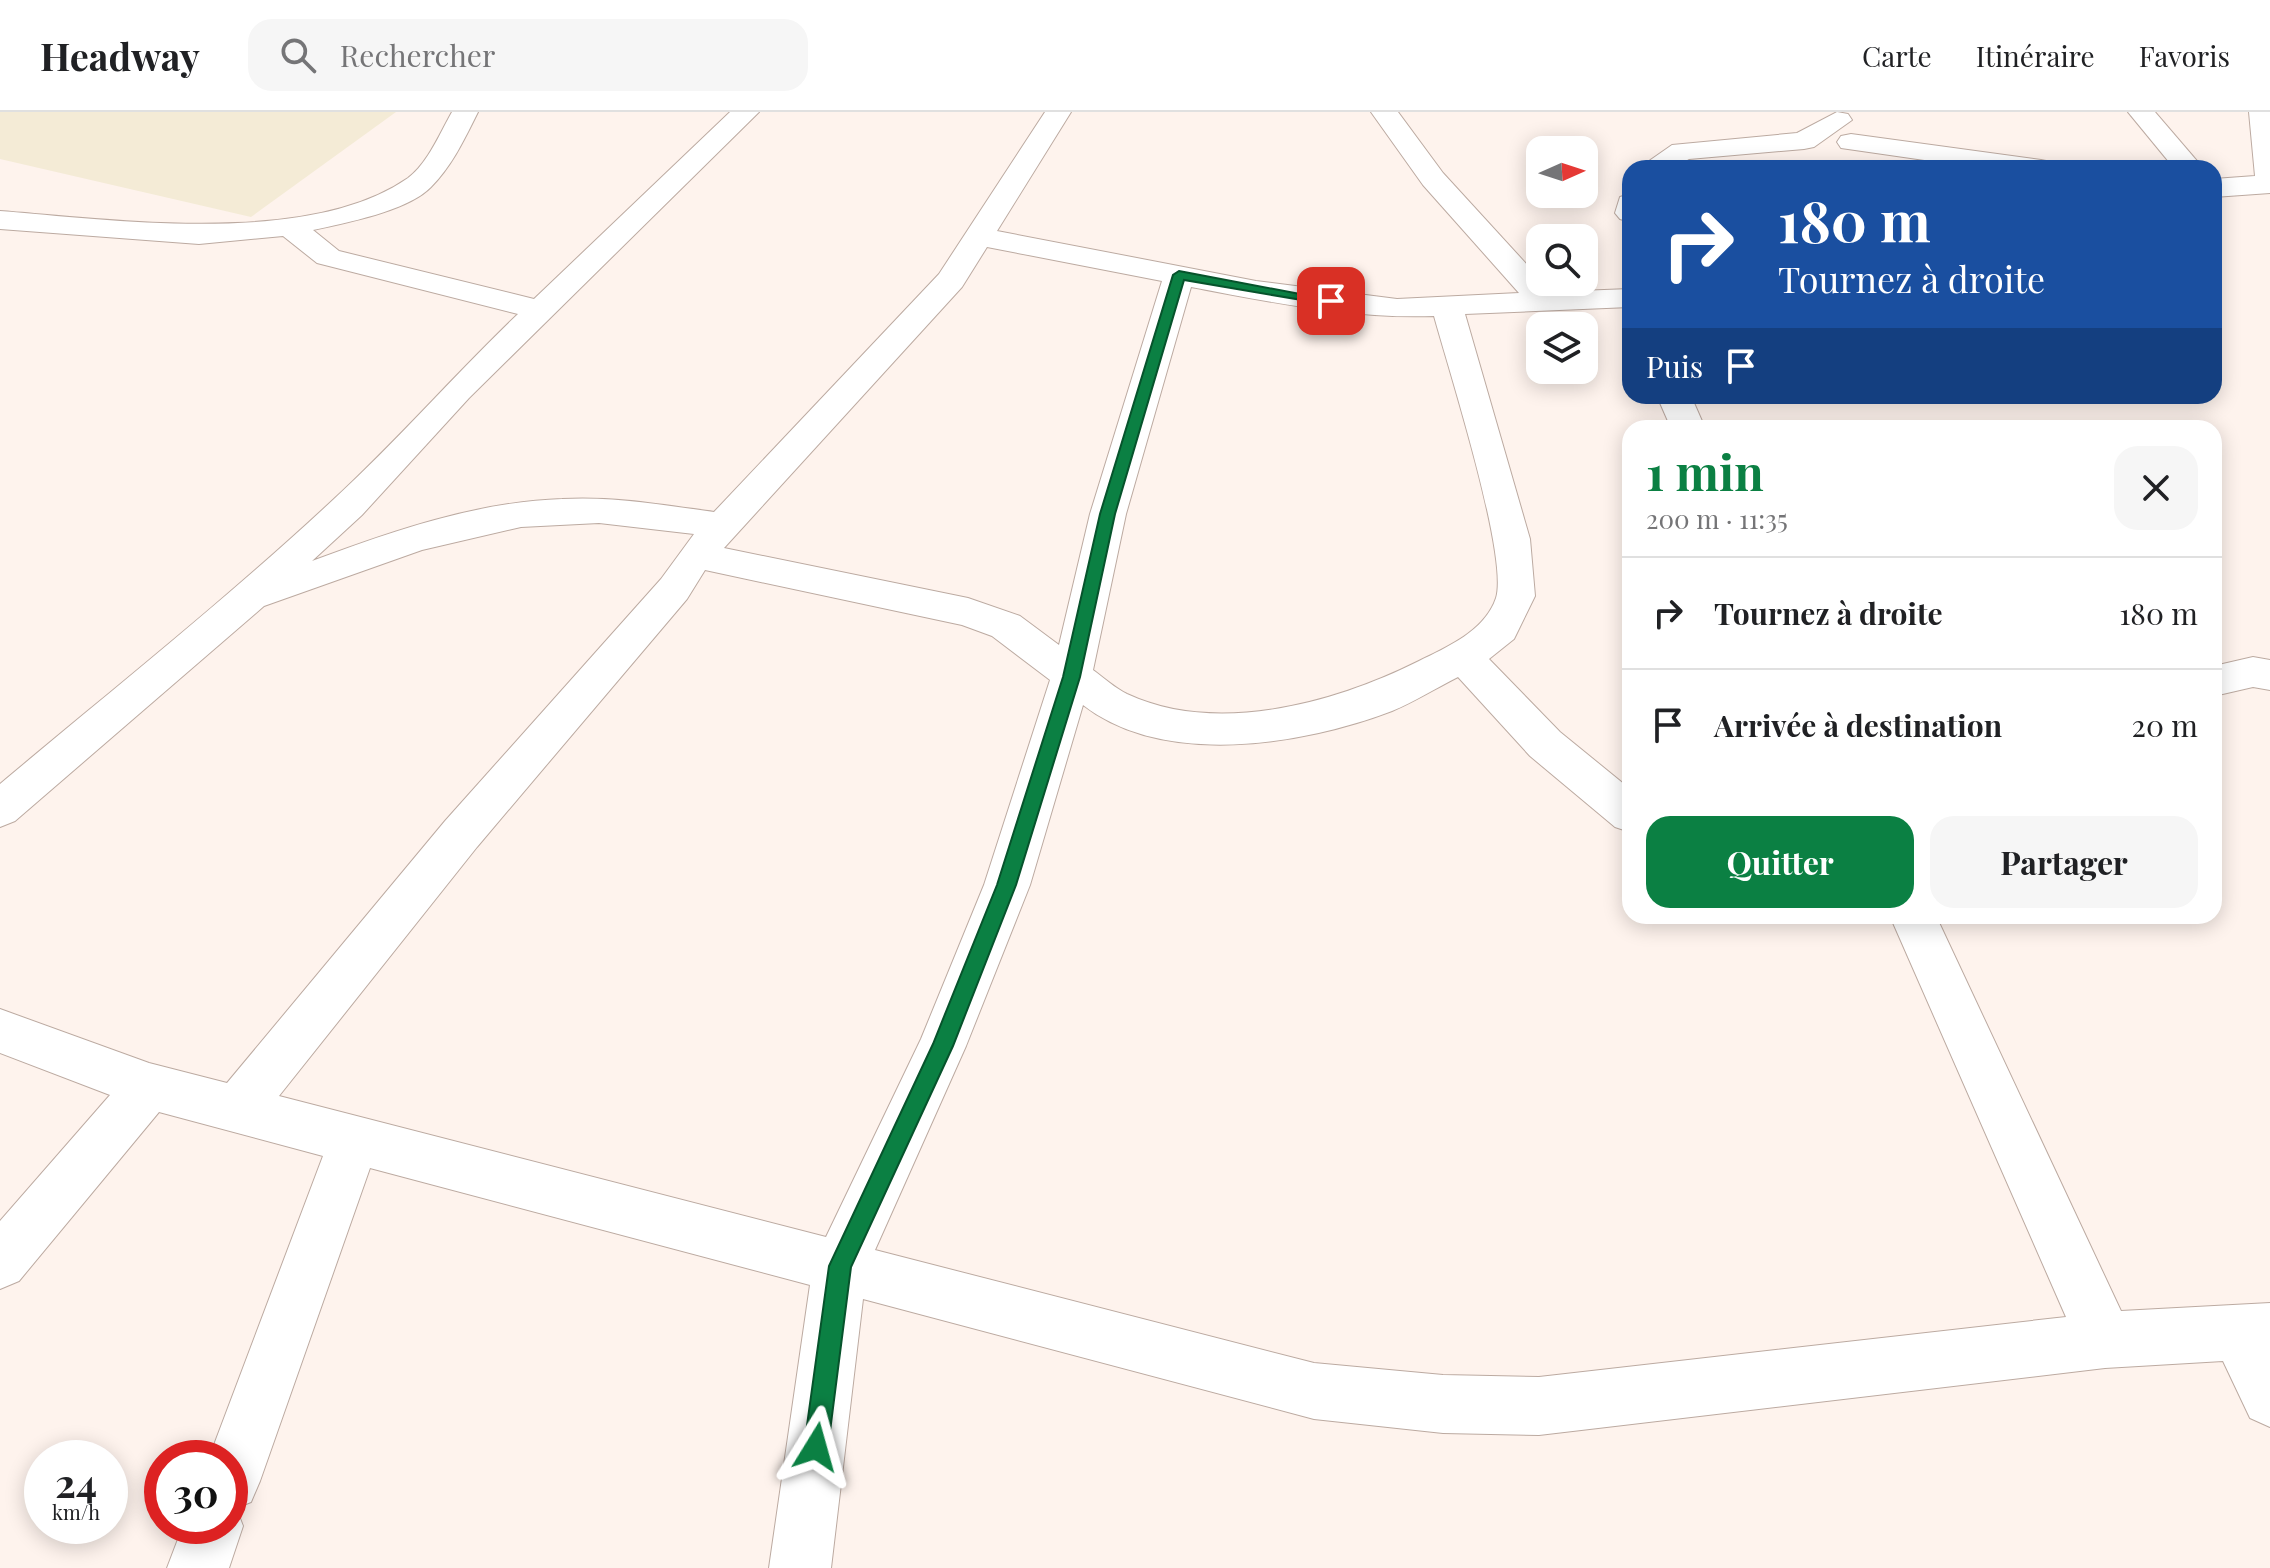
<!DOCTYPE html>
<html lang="fr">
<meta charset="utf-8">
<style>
:root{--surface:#fff;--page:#f6f6f6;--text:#202124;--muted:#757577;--line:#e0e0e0;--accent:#0b8043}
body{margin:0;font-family:"Playfair Display",serif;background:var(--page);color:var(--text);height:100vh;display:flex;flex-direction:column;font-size:30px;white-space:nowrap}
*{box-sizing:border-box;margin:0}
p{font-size:26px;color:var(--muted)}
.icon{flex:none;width:44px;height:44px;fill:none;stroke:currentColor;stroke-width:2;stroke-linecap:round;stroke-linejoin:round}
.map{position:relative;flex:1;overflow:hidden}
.details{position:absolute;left:1622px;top:308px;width:600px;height:504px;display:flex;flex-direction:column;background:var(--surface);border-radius:24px;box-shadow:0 4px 20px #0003}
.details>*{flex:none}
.banner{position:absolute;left:1622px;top:48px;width:600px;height:244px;border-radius:24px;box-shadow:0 4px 20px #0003;background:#1a4fa0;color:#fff;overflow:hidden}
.needle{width:52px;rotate:87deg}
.buttons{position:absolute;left:1526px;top:24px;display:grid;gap:16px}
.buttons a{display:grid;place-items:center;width:72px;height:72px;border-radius:16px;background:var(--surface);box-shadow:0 4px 20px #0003;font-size:40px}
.speed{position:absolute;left:24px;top:1328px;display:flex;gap:16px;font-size:40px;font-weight:700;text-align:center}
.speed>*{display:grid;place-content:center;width:104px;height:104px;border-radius:50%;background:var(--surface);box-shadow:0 4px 20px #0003;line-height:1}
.speed small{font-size:20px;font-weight:400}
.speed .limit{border:12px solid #d22;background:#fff;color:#111}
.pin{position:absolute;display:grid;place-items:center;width:68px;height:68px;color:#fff;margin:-34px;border-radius:16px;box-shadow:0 4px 12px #0006}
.me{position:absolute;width:88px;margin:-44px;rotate:8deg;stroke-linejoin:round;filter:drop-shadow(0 0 6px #0008)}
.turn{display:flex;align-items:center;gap:28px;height:168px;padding:0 24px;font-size:36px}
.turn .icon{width:104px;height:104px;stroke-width:2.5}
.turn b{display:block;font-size:56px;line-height:68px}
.then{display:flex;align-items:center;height:76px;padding:0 24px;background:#0003;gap:16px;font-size:30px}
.round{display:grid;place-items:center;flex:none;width:84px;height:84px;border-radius:24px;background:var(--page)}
.summary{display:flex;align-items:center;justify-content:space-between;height:136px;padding:0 24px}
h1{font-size:48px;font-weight:700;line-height:60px;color:var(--accent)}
.cta{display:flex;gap:16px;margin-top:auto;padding:16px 24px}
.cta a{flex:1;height:92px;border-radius:24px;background:var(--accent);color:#fff;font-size:32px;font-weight:700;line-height:92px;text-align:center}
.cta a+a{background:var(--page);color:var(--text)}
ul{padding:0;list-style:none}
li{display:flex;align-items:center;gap:24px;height:112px;padding:0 24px;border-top:2px solid var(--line)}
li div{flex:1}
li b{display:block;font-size:30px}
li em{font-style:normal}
header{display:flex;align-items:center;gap:48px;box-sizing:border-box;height:112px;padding:0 40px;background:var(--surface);border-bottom:2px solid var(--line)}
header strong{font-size:38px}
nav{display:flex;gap:44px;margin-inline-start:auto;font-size:28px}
.search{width:560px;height:72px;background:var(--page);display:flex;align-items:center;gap:20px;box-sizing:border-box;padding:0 28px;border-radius:24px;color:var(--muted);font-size:30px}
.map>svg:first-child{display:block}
</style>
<header>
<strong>Headway</strong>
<div class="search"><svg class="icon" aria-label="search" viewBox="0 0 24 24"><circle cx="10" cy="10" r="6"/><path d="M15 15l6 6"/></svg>Rechercher</div>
<nav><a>Carte</a><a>Itinéraire</a><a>Favoris</a></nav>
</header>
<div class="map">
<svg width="2270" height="1456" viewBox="0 0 2270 1456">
<rect width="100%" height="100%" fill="#fef3ed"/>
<path fill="#f4ebd6" d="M0,0h396l-145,105 -251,-58z"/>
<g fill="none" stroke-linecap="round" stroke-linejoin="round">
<defs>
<g id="street">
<path d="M452,0h26c-13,26 -26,54 -47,75 -23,24 -86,36 -118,43l26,21 195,48 196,-187h29l-290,286 -107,117 -50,46c80,-30 164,-59 250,-62 51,-3 102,6 152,13l225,-238 106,-162h26l-74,119 259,50 141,18 122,-6 -96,-108 -52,-73h27l45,61 109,119 78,-3v18l-165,7 65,225 5,57 -21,43 -25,20 71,73 70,57v43l-15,-5 -85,-71 -72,-79c-22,11 -44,25 -66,34 -89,34 -228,57 -309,-6l-53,180 -64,161 -91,204 439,113 129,12 96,2 527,-60 -176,-401h46l185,395 149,-8v124l-20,-9 -27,-57 -118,7 -566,67 -96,-2 -129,-14 -451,-120 -32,269h-62l41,-283 -440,-117 -110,313 -9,21 -15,6 7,18 -14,42h-62l16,-42h47v-68h-21l114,-302 -164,-44 -140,169 -19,8v-68l110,-126 -110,-42v-44l149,54 78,20 218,-262 216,-242 33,-45 -95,-11 -78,4 -99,23 -158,56 -249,215 -15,6v-43c112,-94 227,-185 334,-285 64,-59 121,-125 184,-185l-201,-51 -34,-27 -84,8 -199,-15v-18c115,9 309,36 408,-33 20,-15 32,-45 44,-66zM987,135l175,34 -72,233 -31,131 -39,-29 -52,-18 -244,-50 238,-261zM1191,175c79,15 162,32 243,29 14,51 75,241 62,282 -11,33 -49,49 -77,63 -84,42 -202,75 -292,33 -12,-6 -23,-16 -34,-24l33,-156zM705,458l257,55 30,11 58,44 -66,205 -63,154 -95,198 -547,-141 198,-249 210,-248z"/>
<path d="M1837,0l11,2 4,6 -38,27 -10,2 -115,10 -16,9h-34l33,-23 125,-12z"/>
<path d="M2128,0h27l48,56h-29z"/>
<path d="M2249,0h21v81l-56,4v-18l41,-3z"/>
<path d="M1851,22l190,26 10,2 4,6h-75l-139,-20 -4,-6 4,-6z"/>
<path d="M1630,82v28l-10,-3 -5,-6 5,-16z"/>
<path d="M1657,284h34l14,32h-34z"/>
<path d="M2253,545l17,3v30l-17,-3 -39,9v-30z"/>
</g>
</defs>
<use href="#street" stroke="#bcaaa1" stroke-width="2"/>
<use href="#street" fill="#fff" fill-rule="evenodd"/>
</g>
<path fill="#0b8043" stroke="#07532c" stroke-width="2" d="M1179,159l158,30 -6,4 -147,-25 -69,234 -35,163 -64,208 -63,161 -102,221 -23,180 -3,9 -9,3 -8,-3 -4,-9 25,-181 104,-222 64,-159 66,-208 37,-163 73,-239z"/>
</svg>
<div class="buttons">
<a><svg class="needle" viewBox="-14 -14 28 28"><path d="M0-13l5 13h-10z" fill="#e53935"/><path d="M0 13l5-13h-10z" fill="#757577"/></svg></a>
<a><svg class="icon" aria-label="search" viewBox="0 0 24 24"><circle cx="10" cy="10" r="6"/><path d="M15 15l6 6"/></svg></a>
<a><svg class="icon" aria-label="layers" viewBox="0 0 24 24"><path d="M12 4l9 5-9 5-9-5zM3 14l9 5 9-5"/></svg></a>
</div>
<div class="speed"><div>24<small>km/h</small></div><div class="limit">30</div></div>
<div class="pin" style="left:1331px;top:189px;background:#d93025"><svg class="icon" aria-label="arrive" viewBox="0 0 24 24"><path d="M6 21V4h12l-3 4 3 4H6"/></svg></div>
<svg class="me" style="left:816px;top:1335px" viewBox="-20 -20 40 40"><path d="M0-17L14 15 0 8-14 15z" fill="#0b8043" stroke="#fff" stroke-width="4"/></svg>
<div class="banner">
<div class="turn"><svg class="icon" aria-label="right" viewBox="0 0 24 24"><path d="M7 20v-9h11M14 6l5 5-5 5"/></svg><div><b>180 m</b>Tournez à droite</div></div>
<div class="then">Puis<svg class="icon" aria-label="arrive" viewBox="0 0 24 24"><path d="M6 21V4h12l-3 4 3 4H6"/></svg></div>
</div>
<section class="details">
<div class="summary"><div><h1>1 min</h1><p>200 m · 11:35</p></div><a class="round"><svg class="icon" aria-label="close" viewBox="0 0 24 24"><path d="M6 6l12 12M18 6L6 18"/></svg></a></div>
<ul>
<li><svg class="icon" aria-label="right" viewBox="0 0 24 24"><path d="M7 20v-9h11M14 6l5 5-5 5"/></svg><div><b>Tournez à droite</b></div><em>180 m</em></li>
<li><svg class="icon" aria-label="arrive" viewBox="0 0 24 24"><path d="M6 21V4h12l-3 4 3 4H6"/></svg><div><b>Arrivée à destination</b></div><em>20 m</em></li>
</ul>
<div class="cta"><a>Quitter</a><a>Partager</a></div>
</section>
</div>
